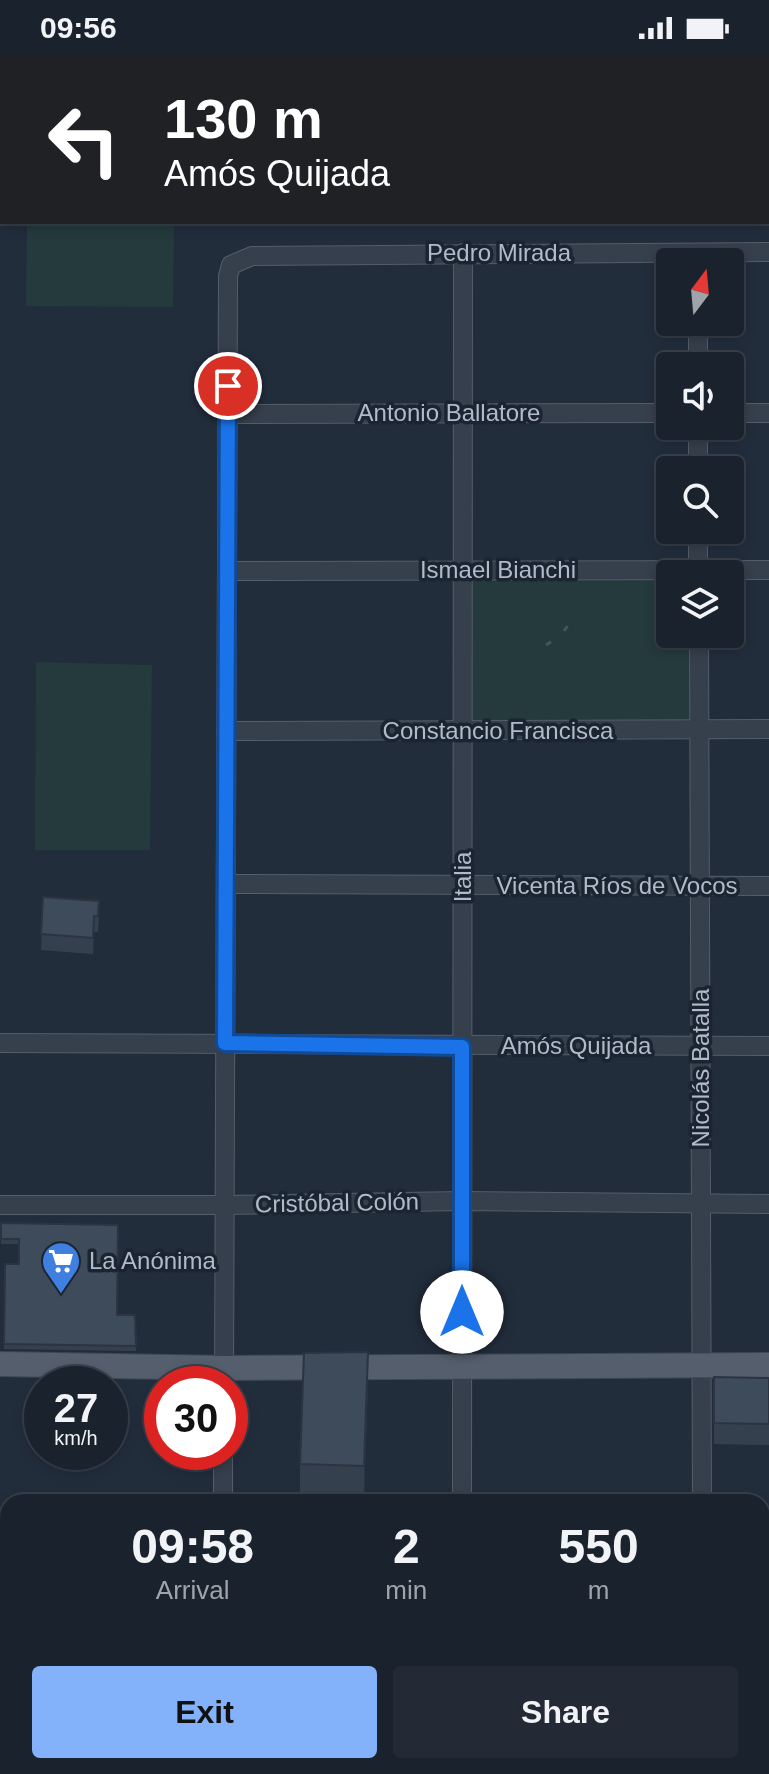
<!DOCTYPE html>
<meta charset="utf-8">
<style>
:root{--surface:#1a222d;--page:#232a35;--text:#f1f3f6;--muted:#9fa4aa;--line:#383f49;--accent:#83b1fa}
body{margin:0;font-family:Helvetica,sans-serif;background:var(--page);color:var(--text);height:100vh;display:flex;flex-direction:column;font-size:30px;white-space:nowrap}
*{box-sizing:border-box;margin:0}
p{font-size:26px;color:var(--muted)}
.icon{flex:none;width:44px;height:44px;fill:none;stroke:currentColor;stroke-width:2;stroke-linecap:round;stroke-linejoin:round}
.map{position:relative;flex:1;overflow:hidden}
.side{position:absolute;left:0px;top:1438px;width:770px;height:280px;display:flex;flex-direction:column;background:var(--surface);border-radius:24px 24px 0 0;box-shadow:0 4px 12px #0003,0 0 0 2px var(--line)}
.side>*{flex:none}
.hud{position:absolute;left:0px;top:0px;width:770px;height:168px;box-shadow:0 4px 12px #0003,0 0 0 2px var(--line);background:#202124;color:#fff;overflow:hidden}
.needle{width:52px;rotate:16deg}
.fabs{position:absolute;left:656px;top:192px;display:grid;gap:16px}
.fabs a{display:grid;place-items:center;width:88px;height:88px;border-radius:8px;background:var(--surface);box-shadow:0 4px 12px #0003,0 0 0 2px var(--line);font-size:40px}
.speed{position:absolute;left:24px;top:1310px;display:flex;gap:16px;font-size:40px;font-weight:700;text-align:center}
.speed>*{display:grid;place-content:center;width:104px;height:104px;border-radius:50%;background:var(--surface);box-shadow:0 4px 12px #0003,0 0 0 2px var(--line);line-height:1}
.speed small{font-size:20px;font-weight:400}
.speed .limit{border:12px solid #d22;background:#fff;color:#111}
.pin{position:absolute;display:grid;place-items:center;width:68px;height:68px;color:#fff;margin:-34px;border:4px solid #fff;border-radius:50%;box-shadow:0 2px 8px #0007}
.me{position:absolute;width:88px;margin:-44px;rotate:0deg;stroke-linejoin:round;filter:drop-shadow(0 0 6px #0008)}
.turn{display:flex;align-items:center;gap:28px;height:168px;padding:0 32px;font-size:36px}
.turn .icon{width:104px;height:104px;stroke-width:2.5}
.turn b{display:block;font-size:56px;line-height:68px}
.eta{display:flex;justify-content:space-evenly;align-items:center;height:136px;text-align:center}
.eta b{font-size:48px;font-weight:700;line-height:56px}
.action{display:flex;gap:16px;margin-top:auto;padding:16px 32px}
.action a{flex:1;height:92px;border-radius:8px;background:var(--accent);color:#111;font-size:32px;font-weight:700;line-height:92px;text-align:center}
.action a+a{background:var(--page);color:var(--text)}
.status{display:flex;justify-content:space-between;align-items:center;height:56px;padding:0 40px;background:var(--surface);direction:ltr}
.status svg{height:22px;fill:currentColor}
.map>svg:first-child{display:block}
</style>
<div class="status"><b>09:56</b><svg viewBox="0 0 49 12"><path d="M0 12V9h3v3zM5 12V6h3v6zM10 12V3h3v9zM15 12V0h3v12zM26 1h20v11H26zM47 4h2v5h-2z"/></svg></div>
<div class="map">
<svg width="769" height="1718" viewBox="0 0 769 1718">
<rect width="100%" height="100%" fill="#222d3c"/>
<g fill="#243a3d">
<path d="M27,166h147l-1,85 -147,-1z"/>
<path d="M468,517l202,1v60h25l1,93 -228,1z"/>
<path d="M36,606l116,3 -2,185h-115z"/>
</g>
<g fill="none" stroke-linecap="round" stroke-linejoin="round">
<defs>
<g id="minor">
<path d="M698,266v44"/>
<path d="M730,357h39"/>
<path d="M228,358l442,-1"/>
<path d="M698,414v-44"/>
<path d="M698,474v44"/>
<path d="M227,515l542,-1"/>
<path d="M699,578l3,868"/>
<path d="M226,675l543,-2"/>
<path d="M226,828l543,2"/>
<path d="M0,987l769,3"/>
<path d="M0,1149h224l238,-4 307,3"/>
<path d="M224,1328l4,-1108 3,-11 21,-9 517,-4"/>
<path d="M223,1446v-50"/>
<path d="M462,1446l1,-1249"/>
<path d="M0,1554h8"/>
<path d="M762,1556h7"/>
<path d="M702,1710v8"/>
<path d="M222,1718v-8"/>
<path d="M461,1718v-8"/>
</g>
<path id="major" d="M0,1308l224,4 545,-3"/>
</defs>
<use href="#minor" stroke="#545d6a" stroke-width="20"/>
<use href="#major" stroke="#3f4855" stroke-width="26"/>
<g stroke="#42575a" stroke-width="3" stroke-dasharray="6 6" stroke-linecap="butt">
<path d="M564,575l5,-7"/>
<path d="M546,589l6,-4"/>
</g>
<use href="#minor" stroke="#363f4c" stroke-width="18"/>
<use href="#major" stroke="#545e6c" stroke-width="24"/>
</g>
<g fill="#35404e">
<path d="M43,841l56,20 -1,15h-4l-1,22 -52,-4z"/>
<path d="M1,1167l116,92h18l1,36 -132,-2 1,-85h14v-20h-18z"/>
<path d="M714,1321l55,1v67l-55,-1z"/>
<path d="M368,1326l-4,114 -64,-2v-30z"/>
</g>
<path fill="#2b3440" d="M368,1296v30l-4,114v-30z"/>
<g fill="#3e4b5b" stroke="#2b3440" stroke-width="2">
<path d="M43,841l56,4 -1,15h-4l-1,22 -52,-4z"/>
<path d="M1,1167l117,2 -1,90h18l1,31 -132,-2 1,-80h14v-25h-18z"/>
<path d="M368,1296l-4,114 -64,-2 4,-111z"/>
<path d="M714,1321l55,1v46l-55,-1z"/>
<rect x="615" y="1444" width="20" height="2"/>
</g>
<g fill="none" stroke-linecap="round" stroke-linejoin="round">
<defs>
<path id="route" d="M228,330l-3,657 237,4v265"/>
</defs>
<use href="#route" stroke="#114b97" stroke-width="20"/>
<use href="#route" stroke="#1a73e8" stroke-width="14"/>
</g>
<defs>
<symbol id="supermarket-pin" viewBox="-11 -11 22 30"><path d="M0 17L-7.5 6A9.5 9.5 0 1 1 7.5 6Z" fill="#3f7fe0" stroke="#1b2431"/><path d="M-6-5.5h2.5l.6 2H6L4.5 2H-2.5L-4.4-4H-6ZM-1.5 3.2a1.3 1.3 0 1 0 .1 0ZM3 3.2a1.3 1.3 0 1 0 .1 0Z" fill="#fff"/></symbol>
</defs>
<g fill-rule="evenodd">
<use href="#supermarket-pin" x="39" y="1183" width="44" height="60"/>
</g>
<g text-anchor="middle" stroke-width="7" stroke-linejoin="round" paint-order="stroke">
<g font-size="24" fill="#b1bac8" stroke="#1b2431">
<text x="499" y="205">Pedro Mirada</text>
<text x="449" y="365">Antonio Ballatore</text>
<text x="498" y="522">Ismael Bianchi</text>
<text x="498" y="683">Constancio Francisca</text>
<text transform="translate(463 821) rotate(-90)" y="8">Italia</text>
<text x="617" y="838">Vicenta Ríos de Vocos</text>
<text x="576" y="998">Amós Quijada</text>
<text transform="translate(701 1012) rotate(-90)" y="8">Nicolás Batalla</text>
<text transform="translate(337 1147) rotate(-1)" y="8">Cristóbal Colón</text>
</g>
<g font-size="24" fill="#b1bac8" stroke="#1b2431" text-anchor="start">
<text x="89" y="1213">La Anónima</text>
</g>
</g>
</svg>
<div class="fabs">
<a><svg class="needle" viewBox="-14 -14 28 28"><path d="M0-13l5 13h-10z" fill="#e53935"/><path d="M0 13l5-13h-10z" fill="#9fa4aa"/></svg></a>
<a><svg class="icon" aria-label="sound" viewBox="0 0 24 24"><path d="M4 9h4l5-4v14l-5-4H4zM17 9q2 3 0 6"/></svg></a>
<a><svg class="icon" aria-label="search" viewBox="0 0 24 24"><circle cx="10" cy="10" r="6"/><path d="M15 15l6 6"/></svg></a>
<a><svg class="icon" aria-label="layers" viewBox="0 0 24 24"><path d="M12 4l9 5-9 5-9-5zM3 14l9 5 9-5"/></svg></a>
</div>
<div class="speed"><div>27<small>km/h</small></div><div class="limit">30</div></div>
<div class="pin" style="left:228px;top:330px;background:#d93025"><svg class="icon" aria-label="arrive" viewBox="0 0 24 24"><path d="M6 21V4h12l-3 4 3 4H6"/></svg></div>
<svg class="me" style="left:462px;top:1256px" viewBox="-20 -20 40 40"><circle r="19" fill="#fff"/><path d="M0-13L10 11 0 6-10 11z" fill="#1a73e8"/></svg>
<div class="hud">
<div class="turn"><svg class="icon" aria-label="left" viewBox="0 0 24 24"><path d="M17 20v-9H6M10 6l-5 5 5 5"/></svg><div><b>130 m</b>Amós Quijada</div></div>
</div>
<section class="side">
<div class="eta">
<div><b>09:58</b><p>Arrival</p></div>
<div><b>2</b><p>min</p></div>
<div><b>550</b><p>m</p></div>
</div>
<div class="action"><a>Exit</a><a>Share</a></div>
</section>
</div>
